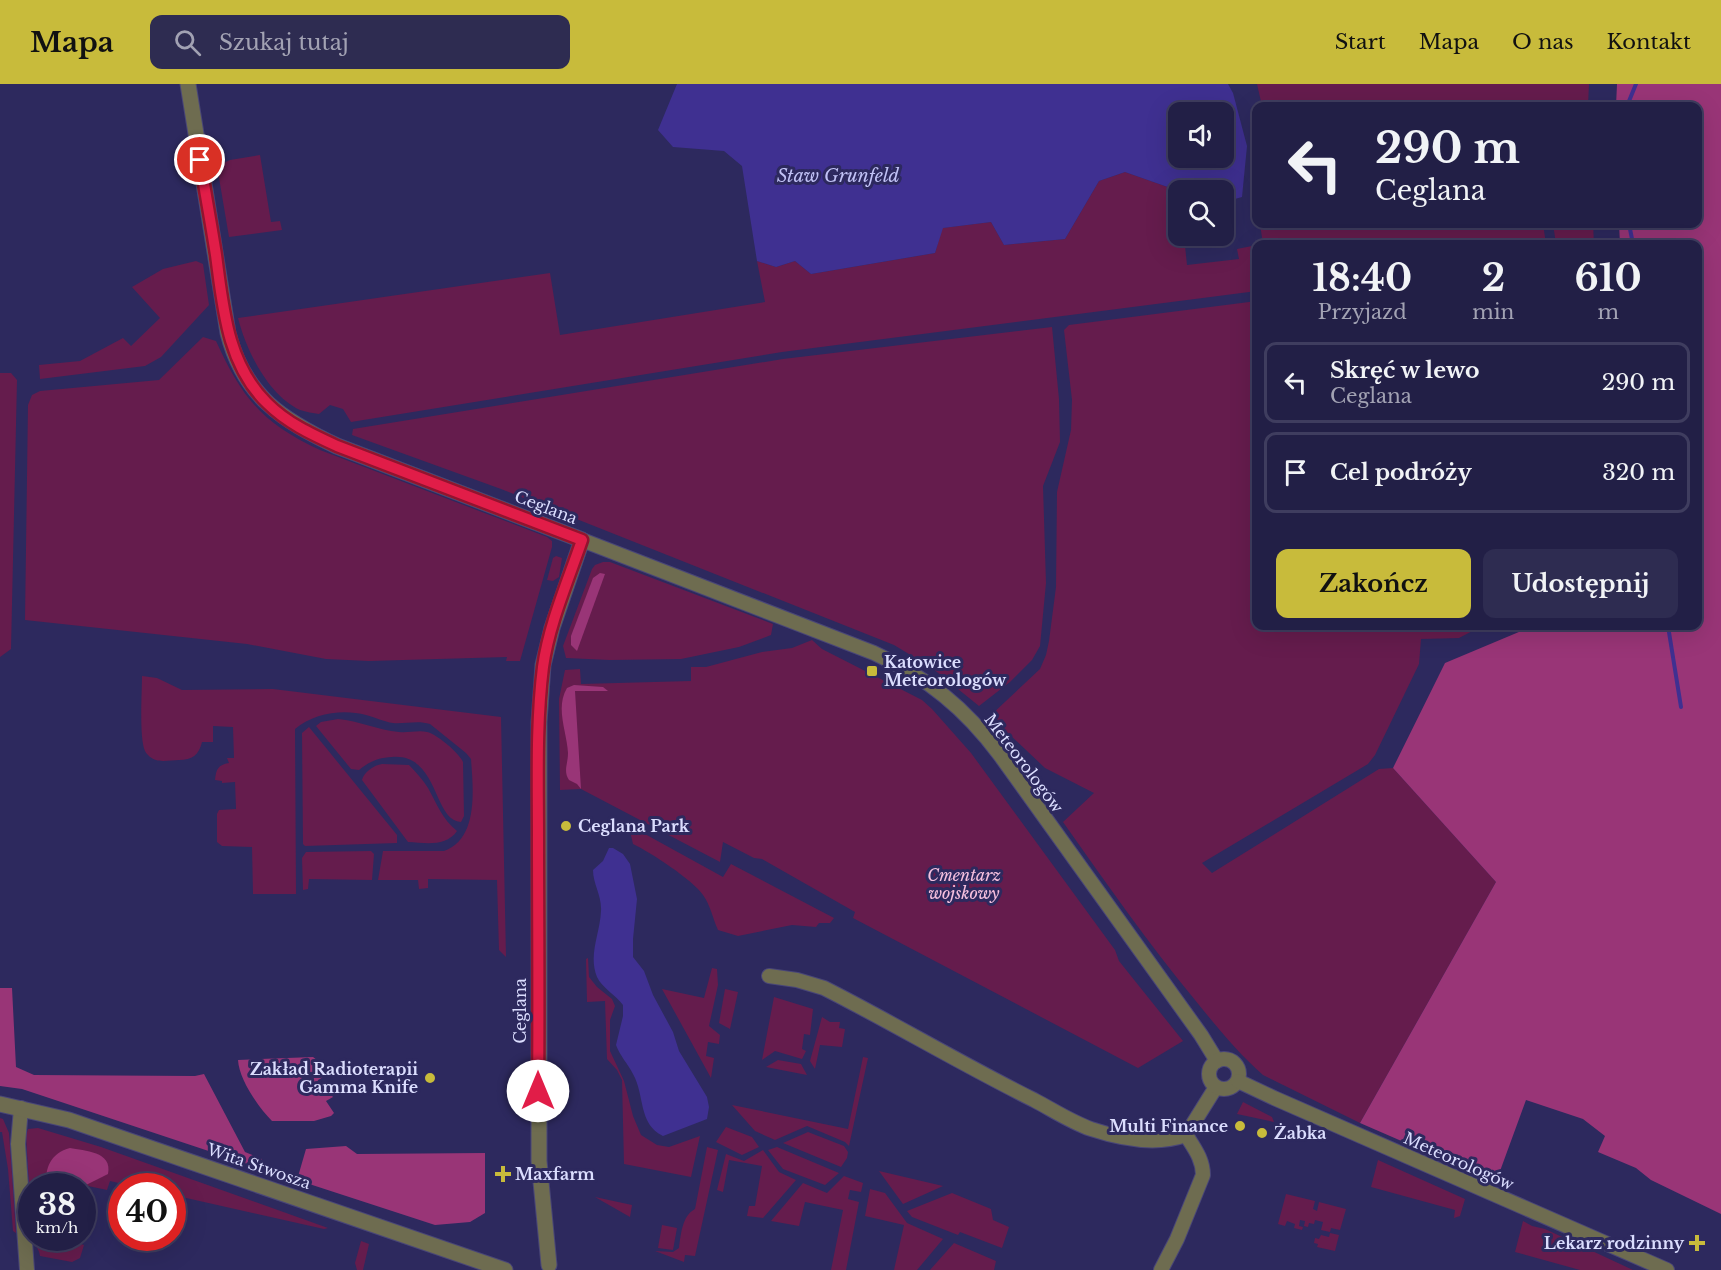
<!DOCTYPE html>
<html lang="pl">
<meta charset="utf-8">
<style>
:root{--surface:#221f46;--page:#2e2c51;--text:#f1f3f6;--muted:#a2a2b3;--line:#3f3d5f;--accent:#c8bb3b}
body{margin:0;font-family:"Libre Baskerville",serif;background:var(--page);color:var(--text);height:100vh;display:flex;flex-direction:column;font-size:22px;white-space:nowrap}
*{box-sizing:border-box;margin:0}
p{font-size:20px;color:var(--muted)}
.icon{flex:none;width:33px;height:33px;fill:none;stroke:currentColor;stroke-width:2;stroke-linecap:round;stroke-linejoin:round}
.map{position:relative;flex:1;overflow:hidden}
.details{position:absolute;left:1252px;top:156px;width:450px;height:390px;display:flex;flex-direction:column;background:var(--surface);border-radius:12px;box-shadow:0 6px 24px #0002,0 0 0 2px var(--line)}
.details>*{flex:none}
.top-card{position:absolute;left:1252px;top:18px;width:450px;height:126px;border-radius:12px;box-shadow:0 6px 24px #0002,0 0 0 2px var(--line);background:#221f46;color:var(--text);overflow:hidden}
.tools{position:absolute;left:1168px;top:18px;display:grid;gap:12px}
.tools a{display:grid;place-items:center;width:66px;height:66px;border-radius:12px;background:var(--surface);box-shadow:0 6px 24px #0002,0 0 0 2px var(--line);font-size:30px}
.speed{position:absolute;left:18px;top:1089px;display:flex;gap:12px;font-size:30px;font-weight:700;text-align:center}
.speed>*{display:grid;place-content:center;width:78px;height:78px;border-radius:50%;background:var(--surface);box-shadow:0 6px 24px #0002,0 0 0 2px var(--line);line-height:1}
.speed small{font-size:15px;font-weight:400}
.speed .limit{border:9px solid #d22;background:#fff;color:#111}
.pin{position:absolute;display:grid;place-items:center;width:51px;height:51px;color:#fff;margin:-26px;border:3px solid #fff;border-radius:50%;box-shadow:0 2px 6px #0007}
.me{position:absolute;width:66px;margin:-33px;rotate:0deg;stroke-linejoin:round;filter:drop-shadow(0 0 4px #0008)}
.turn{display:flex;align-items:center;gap:21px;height:126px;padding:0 24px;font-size:27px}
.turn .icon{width:78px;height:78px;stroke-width:2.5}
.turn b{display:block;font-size:42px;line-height:51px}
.eta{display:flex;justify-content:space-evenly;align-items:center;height:102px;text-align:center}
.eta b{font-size:36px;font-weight:700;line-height:42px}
.action{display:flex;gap:12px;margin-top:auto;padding:12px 24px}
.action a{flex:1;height:69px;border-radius:12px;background:var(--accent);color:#111;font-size:24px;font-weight:700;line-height:69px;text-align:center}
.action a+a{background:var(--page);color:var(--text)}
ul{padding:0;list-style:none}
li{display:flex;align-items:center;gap:18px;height:81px;margin:0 12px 9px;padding:0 12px;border:3px solid var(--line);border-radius:12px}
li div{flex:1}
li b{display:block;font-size:22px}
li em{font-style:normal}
header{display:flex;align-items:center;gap:36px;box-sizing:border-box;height:84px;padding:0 30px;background:var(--accent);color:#111}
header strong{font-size:28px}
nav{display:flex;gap:33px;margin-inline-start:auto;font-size:21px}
.search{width:420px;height:54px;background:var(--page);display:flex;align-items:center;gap:15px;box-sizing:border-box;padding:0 21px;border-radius:12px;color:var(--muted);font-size:22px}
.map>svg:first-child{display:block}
</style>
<header>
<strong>Mapa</strong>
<div class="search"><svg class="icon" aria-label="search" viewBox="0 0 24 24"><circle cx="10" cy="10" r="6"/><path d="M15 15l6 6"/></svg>Szukaj tutaj</div>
<nav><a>Start</a><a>Mapa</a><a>O nas</a><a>Kontakt</a></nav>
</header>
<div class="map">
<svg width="1721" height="1186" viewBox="0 0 1721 1186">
<rect width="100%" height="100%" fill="#2d295e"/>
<g fill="#651c4d">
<path d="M1257,0h332l-1,22h-326z"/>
<path d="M260,71l11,67 9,-1 2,9 -53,7 -12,-71 13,-6z"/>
<path d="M1125,88l54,19v45h5l3,29 52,-6 -2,-10 20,-4v46l-475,61 -431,70 -8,-13 -13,-4 -11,9c-6,-1 -13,-2 -19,-4 -32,-15 -54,-60 -62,-92l312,-45 10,62 205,-33 -8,-41 19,6 19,-6 16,13 124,-21 7,-25 49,-6 13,23 61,-6 34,-58z"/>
<path d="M1260,140h283l3,20h-285h2z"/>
<path d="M1553,140h40l1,20h-38z"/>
<path d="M196,177l7,3 6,41 -48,52 -16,9 -105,13 -1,-14 41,-4 43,-23 8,8 29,-28 -28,-31 31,-18z"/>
<path d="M1257,217v325h225l-23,12 -38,1 -2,25 -44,91 -7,9 -166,99 10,10 167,-104 14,-1 103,114 -136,241 -97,-48c-25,-22 -47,-49 -68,-75 -47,-57 -89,-117 -132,-178l31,-29 -49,-25 -55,-52 50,-47 6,-14 3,-14 7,-54 1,-95 14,-62 1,-30 -8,-70 5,-5z"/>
<path d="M1052,243l7,72 1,43 -17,44 3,97 -6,63 -8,14 -22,22 -31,24 -47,-38 -38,-23 -393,-156 -149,-54 1,-6 430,-70z"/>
<path d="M203,253l13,4c26,57 46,82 104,109l227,87 5,4v6l-32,114h-14l1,-4 -138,4 -43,-2 -79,-15 -222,-24 3,-215 4,-10 8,-4 119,-11z"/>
<path d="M0,289h11l6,7 -6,269 -11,8z"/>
<path d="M556,472l6,2 -3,19 -6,4 -6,-1 6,-22z"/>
<path d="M603,478h7l163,62 -2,11 -32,12 -58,12 -71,1 -44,-2 -3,-12 29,-77 3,-4z"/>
<path d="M812,556l10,9 100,51 10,9 39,44 144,197 4,11 64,80 -45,27 -285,-150 2,-6 -93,-53 -8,-1 -31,-16 -3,20 -139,-73 -21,1 -1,-91 6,-29 15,-1 1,15 110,-3v-14h15l56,-15 30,-4z"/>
<path d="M142,592l15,2 25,12 91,-1 228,28 5,240 -7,-7 -2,-70 -69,-1v9l-9,1 -1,-9h-40l5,-29h61c35,-12 29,-63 27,-92l-5,-6 -36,-29c-12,-4 -25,0 -37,-1 -9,-1 -18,-6 -27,-8 -23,-6 -52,-2 -71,14l1,165h-43l-1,-47 -30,-1 -5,-4v-28l2,-4 17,-1 -1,-27 -13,1v-2l-7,-1c1,-11 3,-15 14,-17l-2,-5h7l-1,-31 -20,-1v16h-11c-3,13 -10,18 -23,18 -7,0 -17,2 -23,0 -4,-1 -9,-5 -11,-9 -6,-14 -3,-58 -3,-75z"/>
<path d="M338,635c21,2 40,11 61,13 9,1 20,-2 28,0 10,2 33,22 36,30l1,54 -3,6c-28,-1 -22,-69 -69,-65 -14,1 -22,4 -33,13l-8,-1 -35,-43 5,-4z"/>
<path d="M309,643l88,108v8l-92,3 -2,-2 -1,-111z"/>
<path d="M382,680l27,1c7,7 14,15 19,23 9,16 14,31 29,43 -11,16 -31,12 -49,11l-46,-62c2,-8 12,-15 20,-16z"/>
<path d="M634,744l89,49 8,-13 103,54 -4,5h-11l-3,4 -24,-2 -54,11 -20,-6c-5,-11 -8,-26 -15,-35 -10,-15 -53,-43 -70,-51l-3,-13z"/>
<path d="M371,767l3,3 -2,26 -63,-1 -1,10 -5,1 -1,-32 4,-6z"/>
<path d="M588,874l1,19 8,10 15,12 3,7 -5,14v31l14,30 9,35 8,19 16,10 12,2 31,-11 -9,41 -67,-13 -2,-84 -5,-10 -10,-11 -2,-58 -18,1 -1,-43z"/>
<path d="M712,884l5,1 1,16 -9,41 11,9 -1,9 -11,-2 -2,14 8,2 -3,20 -49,-89 42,9z"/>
<path d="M725,905l13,3 -8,37 -11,-6z"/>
<path d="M774,913l39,12 -3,26 -6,-1 -2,15 4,2 -4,8 -27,-8 -13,9z"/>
<path d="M822,933l8,5h10l-1,6 6,1 -3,18 -22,-2 -5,24 -5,-8z"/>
<path d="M863,973l5,1 -19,88 -4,-4 -38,-16 -32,14 -20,-9 -23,-26 116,24z"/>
<path d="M778,976l23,4 6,11 -41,-8z"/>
<path d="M1243,1018l29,15 2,5 -37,-8z"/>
<path d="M0,1034l3,1 6,14 7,100 -3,-2 -5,-62 -6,-37h-2z"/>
<path d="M726,1043l26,10 7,10 -17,8 -26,-13z"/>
<path d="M38,1044l63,19 227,81 -4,1 -151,-34 -1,-9h-49v-2l-13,-3 -3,9 -19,-4 -3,8 8,7 -1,6 -9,-2v3l-1,-22h-50l-1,31 -5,-82 2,-6z"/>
<path d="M808,1048l36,14 4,6 -1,6 -6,9 -58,-24z"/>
<path d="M707,1063l11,3 -23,106 -10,-1 -1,7 -29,-11 18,1 6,-4c2,-14 3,-32 16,-39z"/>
<path d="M777,1063l62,26 -14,12 -42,-16 -15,-19z"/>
<path d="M763,1066l16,22 17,8 -33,38 -16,-2 2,-10h6l7,-40 -33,-6 -6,32 -6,-2 9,-36 18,7z"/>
<path d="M1378,1076l87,39 -5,17 -6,2 1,-8 -84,-23z"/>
<path d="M879,1087l64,15 -40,18z"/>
<path d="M844,1092l19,7 -2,9 -11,-2 -2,9 11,3 -13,68h-15l12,-60 -38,-8 -6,24 -28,-5 32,-38 24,10z"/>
<path d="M870,1105l15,4 22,30 36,16 -26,31h-23l10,-45 -39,-9z"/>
<path d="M952,1109l39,16 2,11 16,7 -7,21 -42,-16 -2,3 -46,-18 -5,-6z"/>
<path d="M1286,1110l29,7 -2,8 4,2 2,-9 27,7 -6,21 -9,-2 -1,4 -9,-2 2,-8 -8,-2 -1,4 -5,-1 -1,4 -4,-1 1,-5 -5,-1 -1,6 4,1 -1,3 -8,-2 1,-4 -8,-3 -2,5 -7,-2z"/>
<path d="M595,1113l37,8 -2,12z"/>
<path d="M1523,1137l9,5 13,3 88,41h-53l-65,-18z"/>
<path d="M662,1141l15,3 -4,22 -15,-2z"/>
<path d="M1330,1149l9,2 -4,16 -18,-4 1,-3 -4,-1 1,-5 4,1 2,-4 8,2z"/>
<path d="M33,1154h43l-1,4 9,3 -4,13 -8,4 -32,-6c-1,-8 -6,-11 -7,-18z"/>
<path d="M361,1157l8,3 -6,26h-6l-2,-7z"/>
<path d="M954,1159l42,18 -2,9h-64z"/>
</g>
<g fill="#993577">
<path d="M1617,0h104v1130l-70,-34 -15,-12 -38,-16 7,-16 -22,-17 -57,-19 -30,82 -136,-59 136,-241 -103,-114 52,-105 88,-37h165v-382h-78l-1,-20h79v-118h-82z"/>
<path d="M600,489l5,1 -28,77 -6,-6v-9l22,-58z"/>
<path d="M574,601l29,2 5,4h-33l6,98 -4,-5 -8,-4c-6,-9 -1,-16 -1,-27 -1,-21 -13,-45 -1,-65z"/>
<path d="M0,904h12l4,79 18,8 161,1 9,-2 41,78 17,7 -2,9 -238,-79 -22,-3z"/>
<path d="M313,973l14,11 -2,8 -7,4 -1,3 4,5 5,1 7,8 -7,4 8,12 -3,3 -17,5h-42c-14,-14 -33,-42 -34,-61z"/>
<path d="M346,1062l11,8 128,-1v60l-15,9 -35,3 -138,-45 9,-31z"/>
<path d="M70,1064c14,3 43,3 38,26l-26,13 -35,-1c-3,-18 4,-33 23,-38z"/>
</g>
<g fill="#3f3091" fill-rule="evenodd">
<path d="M677,0h551l5,9 14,53 -5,51 -18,5v-12l-45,1 -54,-19 -26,9 -34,58 -61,6 -13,-23 -48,6 -8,25 -124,21 -16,-13 -19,6 -19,-6 -15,-95 -18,-15 -51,-4 -15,-17zM1179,28h45v46h-45z"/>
<path d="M609,764h4l10,6 7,10 7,35 -4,40v18l11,14 9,24 20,37 6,19 28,46 2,10 -2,12 -44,17c-25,-12 -18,-41 -30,-62 -5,-10 -13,-18 -17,-29l7,-29v-11c-7,-10 -21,-17 -26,-28 -9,-22 3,-43 4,-66 1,-15 -8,-27 -8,-41l10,-9z"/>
</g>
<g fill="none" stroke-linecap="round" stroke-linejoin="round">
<g stroke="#3f3091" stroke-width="4">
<path d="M1627,22l9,-22"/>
<path d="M1629,140l4,20"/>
<path d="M1668,542l13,81"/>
</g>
<defs>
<g id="minor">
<path d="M582,456l292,113c54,25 91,55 126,102l201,280 16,26"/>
<path d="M769,892l28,4 27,8c71,36 139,77 210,112 19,10 37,22 57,29 30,10 64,17 95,6l30,-48"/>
<circle cx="1224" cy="990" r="15"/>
<path d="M1238,997l36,17 393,172"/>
<path d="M21,1024l-3,36 9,126"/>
<path d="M1161,1186l16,-31 26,-64c0,-16 -9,-27 -17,-40"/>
</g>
<g id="tertiary">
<path d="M188,0l40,249c16,63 54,87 109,113l245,94 -30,88 -9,37 -4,57v439l10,104"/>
<path d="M0,1020l69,16 436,150"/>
</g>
</defs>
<use href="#minor" stroke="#494678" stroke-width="16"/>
<use href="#tertiary" stroke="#494678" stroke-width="17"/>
<use href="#minor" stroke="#6e6c50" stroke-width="14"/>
<use href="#tertiary" stroke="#6e6c50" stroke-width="15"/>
</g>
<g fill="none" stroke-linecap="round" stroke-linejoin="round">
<defs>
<path id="route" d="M200,76c5,31 11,63 16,95 7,52 11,109 51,148 20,20 44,31 70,43l245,94c-14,41 -33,84 -39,127 -7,56 -5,113 -5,169 0,85 1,170 0,255"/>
</defs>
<use href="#route" stroke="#92132f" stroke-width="15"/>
<use href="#route" stroke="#e11d48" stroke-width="10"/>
</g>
<g fill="#c8bb3b" stroke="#2d295e" stroke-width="2">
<rect x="866" y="581" width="12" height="12" rx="3"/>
<circle cx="566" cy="742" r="6"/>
<circle cx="430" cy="994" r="6"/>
<circle cx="1240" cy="1042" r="6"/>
<circle cx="1262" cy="1049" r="6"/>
<path d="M500 1081h6v6h6v6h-6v6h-6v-6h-6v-6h6z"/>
<path d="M1694 1150h6v6h6v6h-6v6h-6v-6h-6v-6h6z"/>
</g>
<g text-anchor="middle" stroke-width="6" stroke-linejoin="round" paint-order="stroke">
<g font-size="16" fill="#dbddfe" stroke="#2d295e">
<text transform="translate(546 423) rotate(21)" y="6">Ceglana</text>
<text transform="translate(1024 679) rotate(53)" y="6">Meteorologów</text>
<text transform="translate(520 927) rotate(-90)" y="6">Ceglana</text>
<text transform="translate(1459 1077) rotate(24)" y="6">Meteorologów</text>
<text transform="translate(259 1082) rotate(19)" y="6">Wita Stwosza</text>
</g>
<g font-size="16" font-weight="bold" fill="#dbddfe" stroke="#2d295e" text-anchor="start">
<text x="884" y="584">Katowice<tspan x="884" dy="18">Meteorologów</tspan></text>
<text x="578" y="748">Ceglana Park</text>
<text x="418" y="991" text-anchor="end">Zakład Radioterapii<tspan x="418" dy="18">Gamma Knife</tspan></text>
<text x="1228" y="1048" text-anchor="end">Multi Finance</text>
<text x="1274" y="1055">Żabka</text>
<text x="515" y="1096">Maxfarm</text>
<text x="1684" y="1165" text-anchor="end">Lekarz rodzinny</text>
</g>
<g font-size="16" font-style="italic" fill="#f7c1df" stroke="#2d295e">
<text x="964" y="797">Cmentarz<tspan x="964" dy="18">wojskowy</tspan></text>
</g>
<g font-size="18" font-style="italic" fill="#c1c2f6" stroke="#2d295e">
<text x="838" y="98">Staw Grunfeld</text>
</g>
</g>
</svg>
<div class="tools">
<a><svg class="icon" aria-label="sound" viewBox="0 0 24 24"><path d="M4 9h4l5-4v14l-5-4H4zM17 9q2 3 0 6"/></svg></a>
<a><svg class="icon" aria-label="search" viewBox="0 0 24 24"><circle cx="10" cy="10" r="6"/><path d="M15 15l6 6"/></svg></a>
</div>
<div class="speed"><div>38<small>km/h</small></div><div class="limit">40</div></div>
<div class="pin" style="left:200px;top:76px;background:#d93025"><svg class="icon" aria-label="arrive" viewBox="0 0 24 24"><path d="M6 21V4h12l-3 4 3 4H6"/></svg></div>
<svg class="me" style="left:538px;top:1007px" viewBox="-20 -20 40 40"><circle r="19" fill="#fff"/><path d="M0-13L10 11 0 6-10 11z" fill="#e11d48"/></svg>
<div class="top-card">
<div class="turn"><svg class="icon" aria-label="left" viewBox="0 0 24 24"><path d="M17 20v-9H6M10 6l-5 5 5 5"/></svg><div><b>290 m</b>Ceglana</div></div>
</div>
<section class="details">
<div class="eta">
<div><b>18:40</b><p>Przyjazd</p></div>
<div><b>2</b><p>min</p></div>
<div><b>610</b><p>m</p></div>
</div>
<ul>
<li><svg class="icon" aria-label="left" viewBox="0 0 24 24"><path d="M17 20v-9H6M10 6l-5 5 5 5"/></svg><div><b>Skręć w lewo</b><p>Ceglana</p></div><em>290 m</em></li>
<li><svg class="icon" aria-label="arrive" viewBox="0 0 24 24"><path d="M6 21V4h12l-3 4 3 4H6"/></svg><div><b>Cel podróży</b></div><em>320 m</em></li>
</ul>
<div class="action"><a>Zakończ</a><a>Udostępnij</a></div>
</section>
</div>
